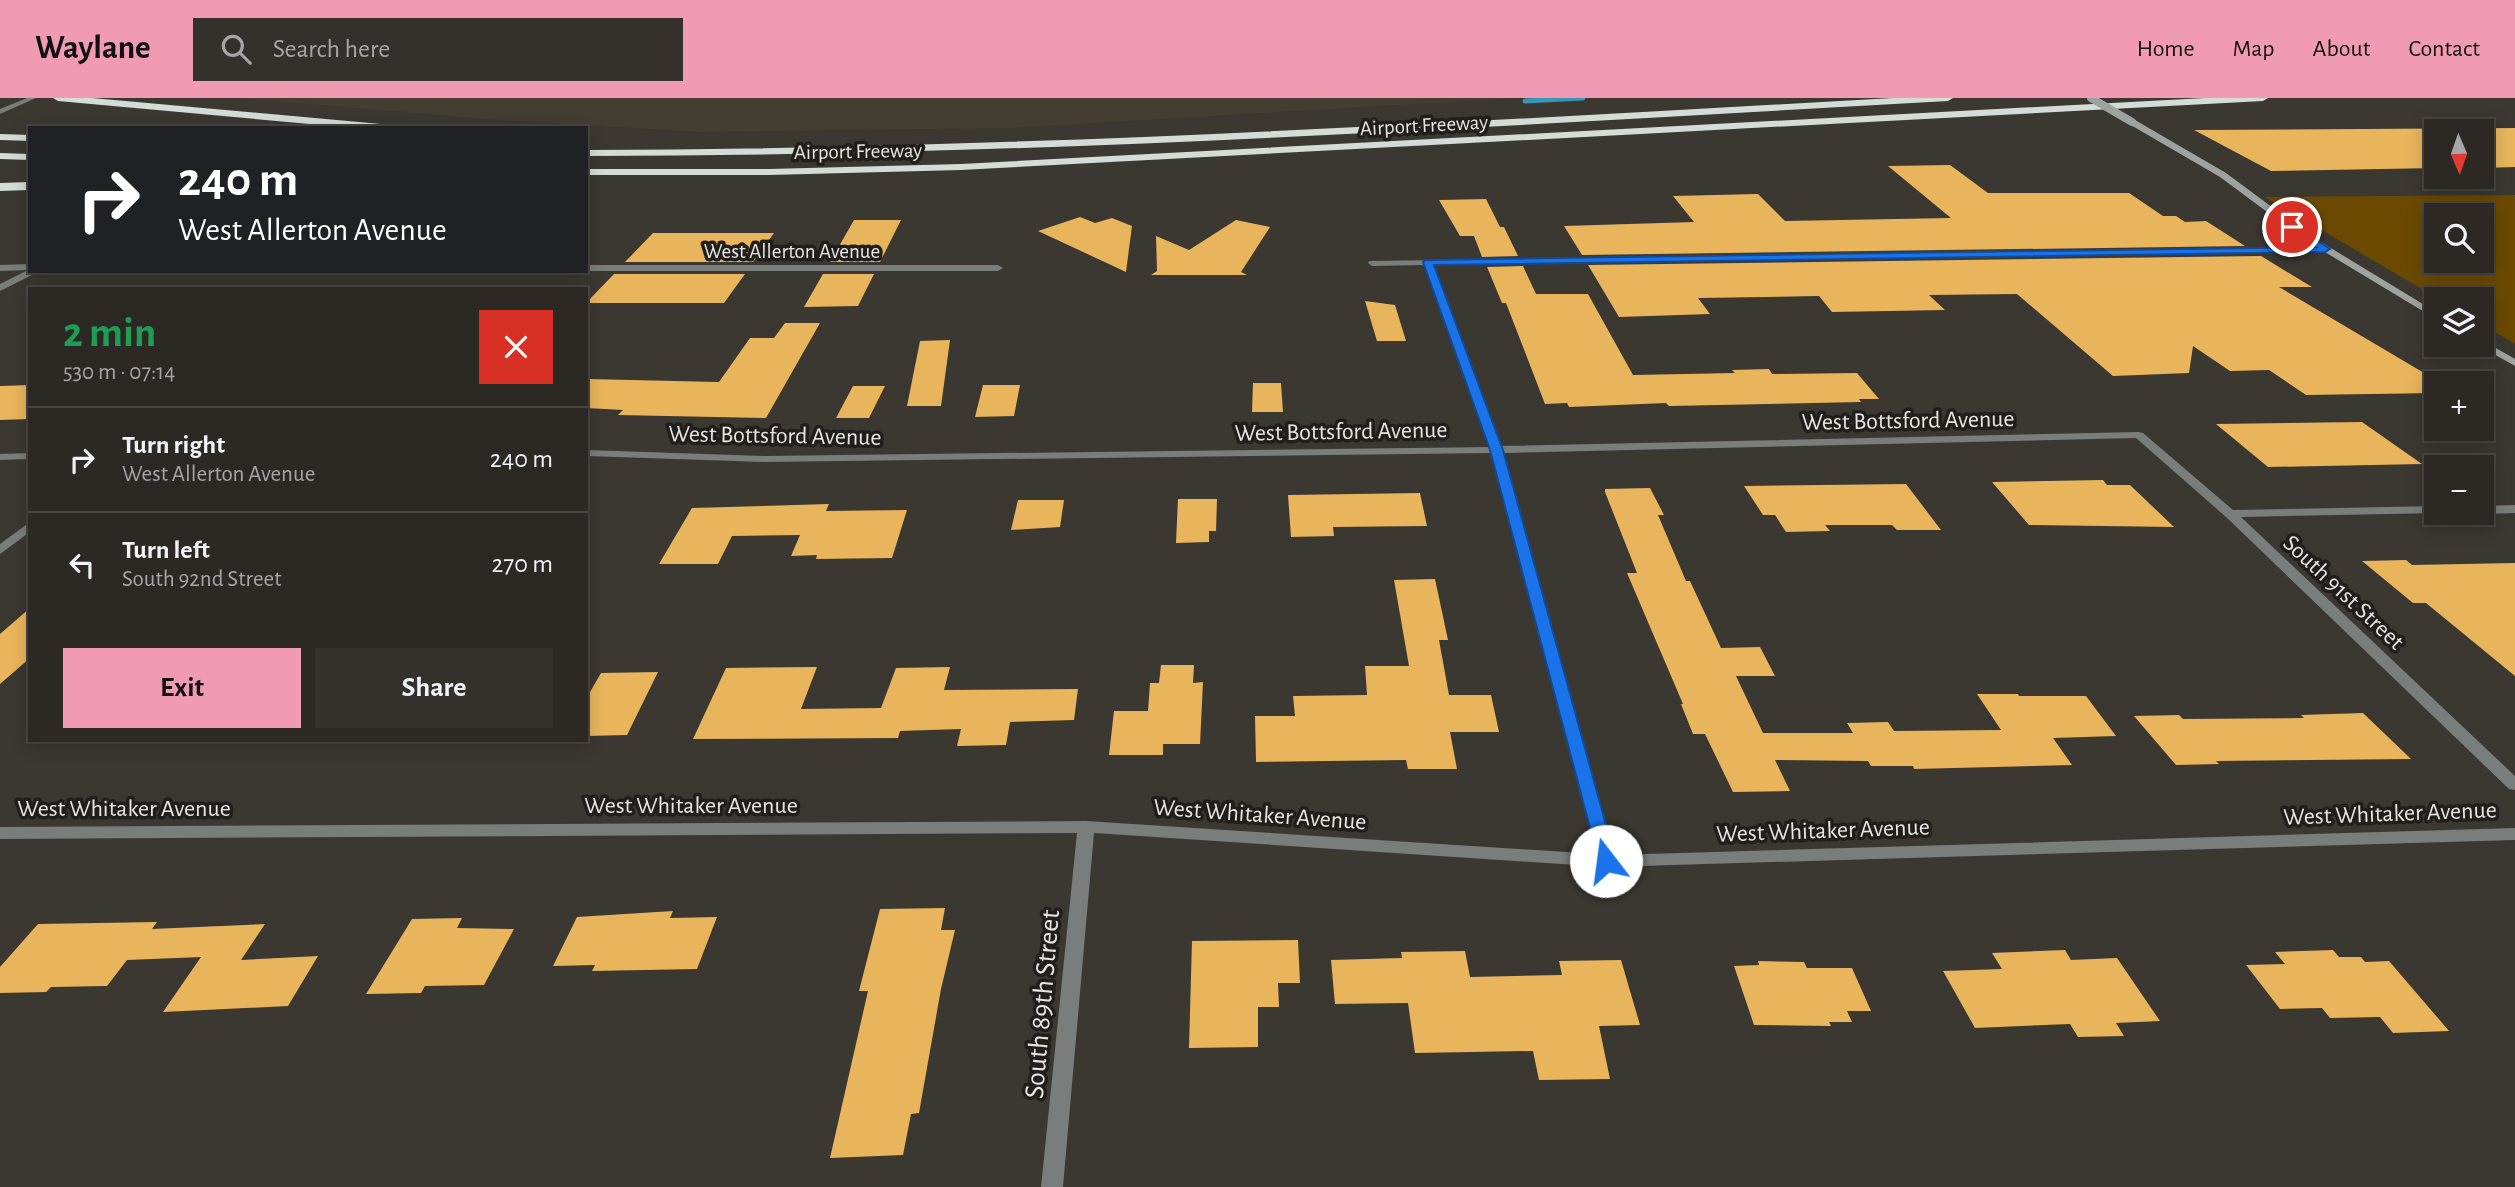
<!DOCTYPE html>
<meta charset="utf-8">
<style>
:root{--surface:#2c2925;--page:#34312d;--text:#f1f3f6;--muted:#a6a6a7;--line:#484542;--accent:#f09ab4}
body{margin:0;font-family:"Alegreya Sans",sans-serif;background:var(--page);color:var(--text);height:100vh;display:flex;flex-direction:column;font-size:26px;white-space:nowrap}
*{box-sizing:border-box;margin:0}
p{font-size:23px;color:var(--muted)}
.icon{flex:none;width:38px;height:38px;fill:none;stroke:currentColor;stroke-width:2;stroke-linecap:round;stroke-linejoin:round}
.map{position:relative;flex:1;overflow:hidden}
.sheet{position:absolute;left:28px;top:189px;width:560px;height:455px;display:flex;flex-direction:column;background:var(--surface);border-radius:0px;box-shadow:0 4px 18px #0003,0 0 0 2px var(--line)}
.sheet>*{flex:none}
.hud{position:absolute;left:28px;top:28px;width:560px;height:147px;border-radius:0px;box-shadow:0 4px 18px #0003,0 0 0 2px var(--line);background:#202124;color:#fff;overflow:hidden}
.needle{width:46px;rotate:178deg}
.controls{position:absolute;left:2424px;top:21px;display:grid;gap:14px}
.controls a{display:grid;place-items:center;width:70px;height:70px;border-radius:0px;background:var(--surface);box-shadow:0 4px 18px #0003,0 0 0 2px var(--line);font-size:35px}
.pin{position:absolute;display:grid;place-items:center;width:60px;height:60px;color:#fff;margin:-30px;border:4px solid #fff;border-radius:50%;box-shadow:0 2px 7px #0007}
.me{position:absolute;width:77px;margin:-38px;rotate:345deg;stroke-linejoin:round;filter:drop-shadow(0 0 5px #0008)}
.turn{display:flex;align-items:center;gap:24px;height:147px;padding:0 35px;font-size:32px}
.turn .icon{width:91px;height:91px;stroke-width:2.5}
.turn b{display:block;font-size:49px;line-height:60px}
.round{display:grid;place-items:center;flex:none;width:74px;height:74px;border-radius:0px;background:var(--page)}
.headline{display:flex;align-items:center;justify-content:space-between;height:119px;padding:0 35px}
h1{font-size:42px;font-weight:700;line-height:52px;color:#1e9e55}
.button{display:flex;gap:14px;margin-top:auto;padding:14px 35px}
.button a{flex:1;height:80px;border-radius:0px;background:var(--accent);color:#111;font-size:28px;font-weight:700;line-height:80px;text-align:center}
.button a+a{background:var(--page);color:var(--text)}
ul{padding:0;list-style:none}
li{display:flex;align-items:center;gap:21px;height:105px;padding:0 35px;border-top:2px solid var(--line)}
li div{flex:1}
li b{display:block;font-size:26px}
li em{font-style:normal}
header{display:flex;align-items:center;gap:42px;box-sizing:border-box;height:98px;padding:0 35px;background:var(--accent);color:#111}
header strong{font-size:33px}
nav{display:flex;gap:38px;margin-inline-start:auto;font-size:24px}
.search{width:490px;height:63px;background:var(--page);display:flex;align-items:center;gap:18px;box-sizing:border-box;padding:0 24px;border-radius:0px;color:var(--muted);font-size:26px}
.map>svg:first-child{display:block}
</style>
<header>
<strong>Waylane</strong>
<div class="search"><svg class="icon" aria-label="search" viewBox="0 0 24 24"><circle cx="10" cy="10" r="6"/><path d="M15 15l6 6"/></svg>Search here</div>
<nav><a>Home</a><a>Map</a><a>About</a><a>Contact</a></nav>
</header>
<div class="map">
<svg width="2515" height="1089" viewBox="0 0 2515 1089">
<rect width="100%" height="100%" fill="#3b3731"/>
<path fill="#443d31" d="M239,0h1276l-503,30 -315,4 -212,-13z"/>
<path fill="#6b4900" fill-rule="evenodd" d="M2515,97v149l-33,-20v-25h-43l-174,-102zM2436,117h46v46h-46z"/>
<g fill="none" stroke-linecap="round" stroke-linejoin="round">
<path stroke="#3897b5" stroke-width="5" d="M1525,3l58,-3"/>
</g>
<g fill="#e9b55c">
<path d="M2515,30v39l-33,1v-37h-46v37l-165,3 -77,-41z"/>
<path d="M1950,67l38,28h141l34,23h13l9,6 21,-1 39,25 -663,9 -18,-29 130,-4 -21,-26 85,-2 27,27 166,-3 -63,-52z"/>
<path d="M1486,101l14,28h4l14,29 -36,1 -8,-21h-14l-21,-36z"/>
<path d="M1080,119l15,6 17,-5 20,8 -6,46 -88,-41z"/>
<path d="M854,122h47l-21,42h-50z"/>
<path d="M1236,122l34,7 -29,45 6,3h-96l6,-4 -1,-35 33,14z"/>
<path d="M653,135h121l-21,29h-128z"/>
<path d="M2261,158l51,31h-33l162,96h-5v10l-130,2 -37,-25 -39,1 -37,-25 -4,27 -76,3 -96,-82 -88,1 16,15 -113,2 -13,-16 -121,2 12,16 -91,3 -31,-52z"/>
<path d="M1523,168l13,28h52l45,81 102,-2 -3,-3 37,-1 3,5 85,-1 22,26h-20l2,3 -192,4 -3,-3 -97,4 -2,-4 -22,1 -39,-101h-4l-15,-36z"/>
<path d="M614,176h131l-21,29h-138z"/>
<path d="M823,176h51l-16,32 -54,1z"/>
<path d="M1365,203l30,4 11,36h-29z"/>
<path d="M785,225h35l-54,95 -148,-3 5,-5 -37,-2v-29l133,3 31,-44h24z"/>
<path d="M950,242l-9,66h-34l13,-65z"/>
<path d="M1253,285h28l2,29h-31z"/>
<path d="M30,287v34l-30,1v-34z"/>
<path d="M983,287h37l-6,31 -39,1z"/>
<path d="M853,288h32l-16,32h-33z"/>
<path d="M2362,324l60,42 -154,3 -52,-43z"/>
<path d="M2103,382l4,5h23l44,42 -145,-2 -37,-43z"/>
<path d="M1906,386l35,46h-44l-5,-5h-67l5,6 -44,1 -11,-17h-12l-19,-29z"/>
<path d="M1650,390l14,27h-6l28,66h4l31,67 39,-1 15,29h-39l27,57h90l-6,-10 41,-1 6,9 107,-1 -24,-36h41l1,2h67l30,40 -63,2 19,27 -158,4 -1,-3h-42l-3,-5 -93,-1 15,31 -57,1 -28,-58h-12l-12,-30h2l-56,-131h10l-32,-81v-3z"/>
<path d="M1420,395l7,33 -94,1 1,9 -43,1 -3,-42z"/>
<path d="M1178,401h39l-1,32h-7v11l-33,1z"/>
<path d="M1018,402h46l-4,27 -49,3z"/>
<path d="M829,406l-3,7 81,-1 -15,48 -76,1 1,-4 -26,1 9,-21 -68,1 -14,28h-59l33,-56z"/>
<path d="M2406,462l6,5 103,-2v113l-89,-73h-13l-51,-42z"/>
<path d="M1435,481l13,61h-9l10,55h42l8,37h-49l7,37h-49l-2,-9 -150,2 -1,-46h40l-2,-20 74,-1 -2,-29h44l-15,-86z"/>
<path d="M30,510v50l-30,26v-50z"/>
<path d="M1161,567h33l-1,18 10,-1 -3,62h-37v11h-54l5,-44h34l2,-28h9z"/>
<path d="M817,569l-16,42 80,-1 15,-40 54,-1 -6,23 134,-1 -4,31 -64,2 -4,23 -49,1 4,-17 -61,2 -2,7 -205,1 33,-71z"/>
<path d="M658,574l-31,63 -41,1v-37l15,-26z"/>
<path d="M2363,615l48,46 -195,2 3,3 -43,1 -42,-49 45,-1 4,4 121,-1 -3,-3z"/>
<path d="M945,810l-4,22h14l-14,59 -22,124 -8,1 -8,41 -73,3 38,-167h-9l21,-82z"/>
<path d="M673,813l-3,7 47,-1 -20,52 -105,2 3,-6 -42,1 24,-49z"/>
<path d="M462,820l-5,10 57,1 -30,56 -59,1 -4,7 -55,1 46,-75z"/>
<path d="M157,824l-5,7 113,-5 -24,36 77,-4 -30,50 -125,6 38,-55 -74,3 -20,26 -56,1 -5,5 -46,1v-26l38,-43z"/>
<path d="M1298,842l2,43h-22l1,24h-21v40l-69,1 3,-107z"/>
<path d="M2065,852l6,10 46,-2 43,63 -44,2 8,13 -46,1 -8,-13 -95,4 -32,-57 59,-2 -10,-16z"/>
<path d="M2333,852l6,7h22l4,5 24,-1 60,70 -56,2 -13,-16 -50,1 -8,-10 -42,1 -34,-44 39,-1 -10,-12z"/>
<path d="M1465,853l5,26 92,-2 -3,-14 62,-1 19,65 -41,1 11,53 -71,1 -6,-29 -118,2 -7,-50 -73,1 -4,-44 71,-2 -1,-6z"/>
<path d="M1758,863l46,1 3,6h45l19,43h-24l5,11h-23l2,4 -77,-1 -20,-59 25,-1z"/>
</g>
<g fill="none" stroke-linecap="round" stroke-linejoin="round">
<g fill="#797d7b" fill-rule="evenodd">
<path d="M2328,149v4l-3,1 -891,13 67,181 638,-14 4,1 90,77 203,-4v7h4l-199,4 274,259v14l-6,-1 -283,-272 -90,-79 -632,15 110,402 901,-27v12l-908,27 -513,-34 -31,354h-22l36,-354 -1077,6v-12l1086,-6 511,33 -105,-401 -727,9 -179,-6v-6l179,6 725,-9 -65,-182 -53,1 -4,-3 1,-2z"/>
<path d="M30,166v7h7l-1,2 -36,18v-7l28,-14 -28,1v-6z"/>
<path d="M586,167h412l5,3 -5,3h-412z"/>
<path d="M30,355v6l-30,1v-6z"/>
<path d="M2515,407v8l-33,1 -4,-1h4v-7z"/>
<path d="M30,424v10l-30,22v-10z"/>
</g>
<path fill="#797d7b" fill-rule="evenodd" d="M27,0h9l-36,16v-5z"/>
<g fill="#9ea3a0" fill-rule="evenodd">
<path d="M2129,22h6l91,53 85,63 125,76v7l-131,-79 -85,-63 -91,-53z"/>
<path d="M2482,242l33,19v7l-37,-21h4z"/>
</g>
<g fill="#d3dcd7" fill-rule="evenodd">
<path d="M53,0h39l300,27 5,3h-43l-296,-27z"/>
<path d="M1893,0h60l-5,3c-454,25 -907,55 -1362,55v-6c437,-1 871,-28 1307,-52z"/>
<path d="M2205,0h63l-5,3 -1302,69 -192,5h-183v-6h183l192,-5z"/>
<path d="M0,36l30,1v6l-30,-1z"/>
<path d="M0,55l30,1v6l-30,-1z"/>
<path d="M30,84v8l-30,1v-8z"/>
</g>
<path stroke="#9ea3a0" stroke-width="8" d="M2091,0l41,24"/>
</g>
<path fill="#1a73e8" stroke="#114b97" stroke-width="2" d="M2288,127h7l35,24 -5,3 -891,13 69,185 113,411 -3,5h-13l-110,-416 -67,-188 2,-2 890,-13 -27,-18z"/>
<g text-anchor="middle" stroke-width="7" stroke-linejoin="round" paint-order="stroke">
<g font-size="21" fill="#e9e6e2" stroke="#211f1c">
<text transform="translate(1424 27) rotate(-3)" y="7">Airport Freeway</text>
<text transform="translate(858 53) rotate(-1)" y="7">Airport Freeway</text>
<text x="792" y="160">West Allerton Avenue</text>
</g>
<g font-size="24" fill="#e9e6e2" stroke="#211f1c">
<text transform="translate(1908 322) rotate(-1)" y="8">West Bottsford Avenue</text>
<text transform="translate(1341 333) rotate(-1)" y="8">West Bottsford Avenue</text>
<text transform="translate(775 337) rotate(1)" y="8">West Bottsford Avenue</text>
<text transform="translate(2344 494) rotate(43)" y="8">South 91st Street</text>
<text x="691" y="715">West Whitaker Avenue</text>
<text x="124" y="718">West Whitaker Avenue</text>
<text transform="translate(2390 715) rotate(-2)" y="8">West Whitaker Avenue</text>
<text transform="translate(1260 716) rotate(4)" y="8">West Whitaker Avenue</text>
<text transform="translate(1823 732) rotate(-2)" y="8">West Whitaker Avenue</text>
</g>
<g font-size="28" fill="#e9e6e2" stroke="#211f1c">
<text transform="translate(1041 906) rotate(-85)" y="10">South 89th Street</text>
</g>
</g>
</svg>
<div class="controls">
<a><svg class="needle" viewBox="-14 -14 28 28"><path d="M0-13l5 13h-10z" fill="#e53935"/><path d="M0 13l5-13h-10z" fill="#a6a6a7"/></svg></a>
<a><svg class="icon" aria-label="search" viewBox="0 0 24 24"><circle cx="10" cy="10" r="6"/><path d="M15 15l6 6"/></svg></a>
<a><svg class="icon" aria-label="layers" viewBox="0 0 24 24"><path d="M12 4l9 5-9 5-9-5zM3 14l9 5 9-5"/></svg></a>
<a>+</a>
<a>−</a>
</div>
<div class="pin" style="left:2292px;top:129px;background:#d93025"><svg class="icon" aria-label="arrive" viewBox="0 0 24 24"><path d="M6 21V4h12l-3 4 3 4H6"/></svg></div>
<svg class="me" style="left:1606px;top:763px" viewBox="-20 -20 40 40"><circle r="19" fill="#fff"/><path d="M0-13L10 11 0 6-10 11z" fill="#1a73e8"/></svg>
<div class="hud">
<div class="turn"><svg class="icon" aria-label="right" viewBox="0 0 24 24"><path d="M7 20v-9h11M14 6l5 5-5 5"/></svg><div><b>240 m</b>West Allerton Avenue</div></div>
</div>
<section class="sheet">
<div class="headline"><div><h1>2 min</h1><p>530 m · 07:14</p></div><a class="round" style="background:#d93025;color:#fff"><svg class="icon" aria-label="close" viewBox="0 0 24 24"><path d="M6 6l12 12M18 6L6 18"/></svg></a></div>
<ul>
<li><svg class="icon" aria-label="right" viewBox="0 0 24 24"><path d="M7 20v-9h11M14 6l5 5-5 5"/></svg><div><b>Turn right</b><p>West Allerton Avenue</p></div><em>240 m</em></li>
<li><svg class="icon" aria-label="left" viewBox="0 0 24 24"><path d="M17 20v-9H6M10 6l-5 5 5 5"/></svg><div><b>Turn left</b><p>South 92nd Street</p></div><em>270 m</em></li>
</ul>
<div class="button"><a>Exit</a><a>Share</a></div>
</section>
</div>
